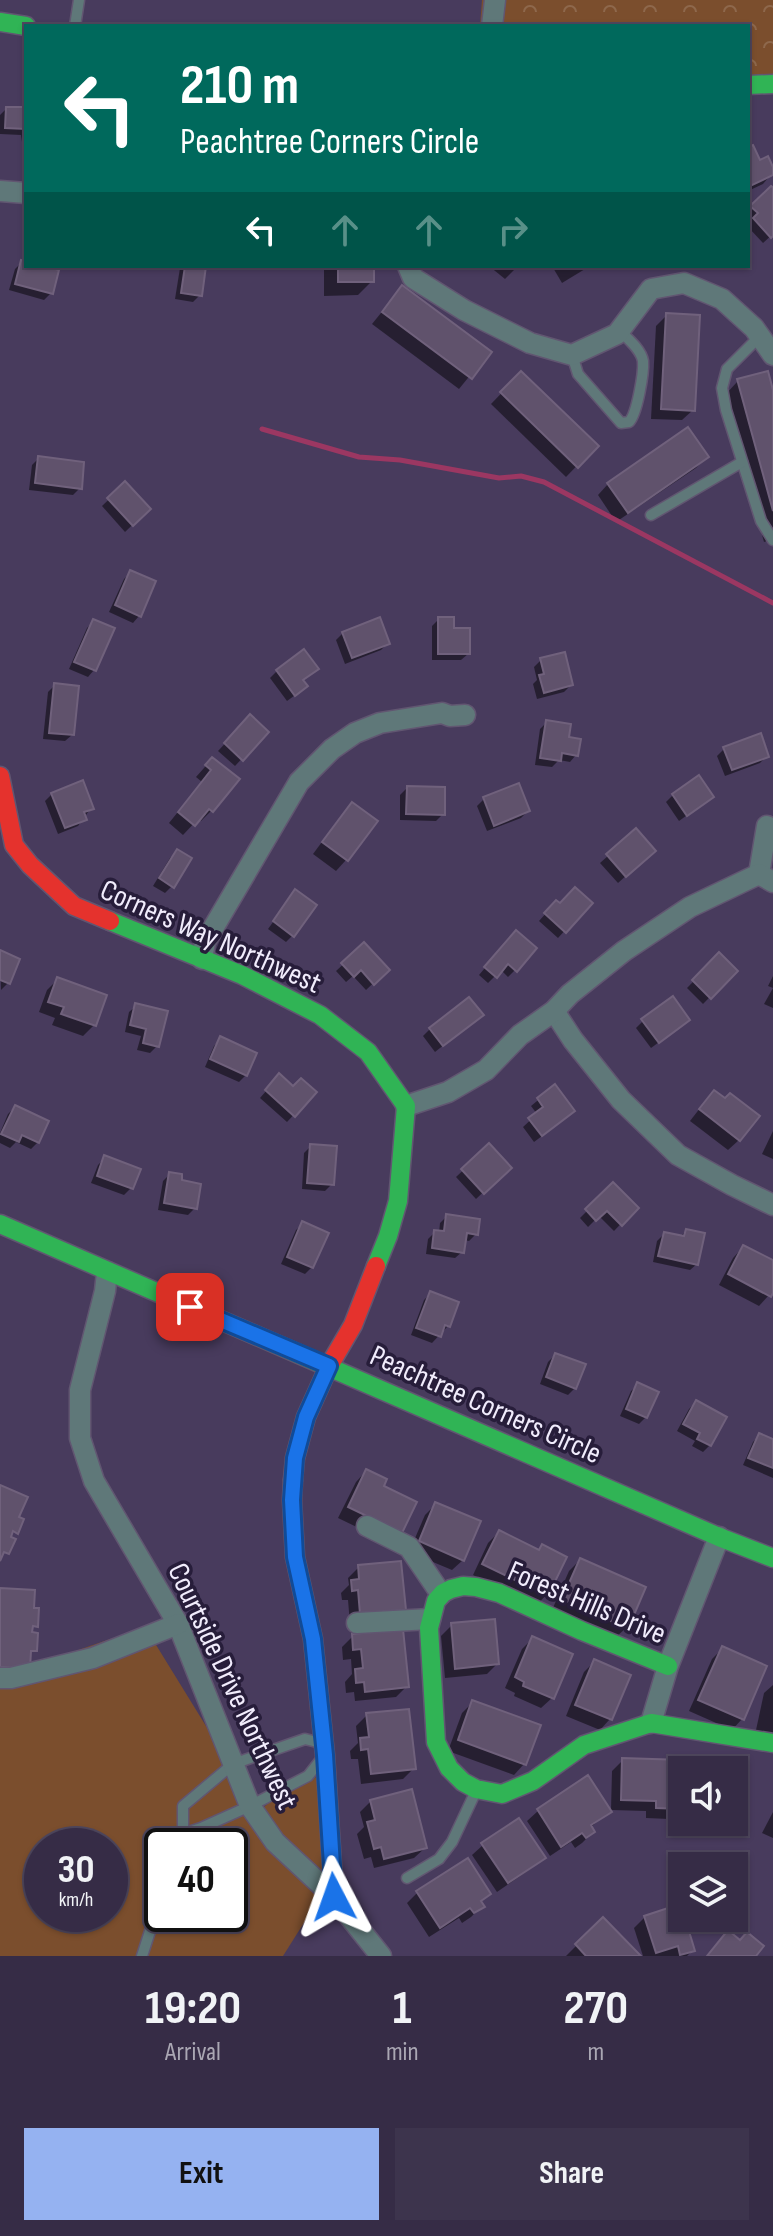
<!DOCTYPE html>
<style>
:root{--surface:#362c46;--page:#3d344d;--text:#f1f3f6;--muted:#aaa7b3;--line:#50485f;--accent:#95b2f1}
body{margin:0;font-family:"Sofia Sans Condensed",sans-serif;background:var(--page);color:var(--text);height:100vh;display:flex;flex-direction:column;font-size:30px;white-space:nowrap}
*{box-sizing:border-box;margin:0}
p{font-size:26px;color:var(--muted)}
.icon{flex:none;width:44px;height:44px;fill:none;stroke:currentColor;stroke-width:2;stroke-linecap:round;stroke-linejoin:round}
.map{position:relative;height:1956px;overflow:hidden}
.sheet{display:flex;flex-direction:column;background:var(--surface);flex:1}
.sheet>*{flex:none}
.hud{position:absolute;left:24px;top:24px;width:726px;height:244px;border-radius:0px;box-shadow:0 2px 6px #0004,0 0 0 2px var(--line);background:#00695c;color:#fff;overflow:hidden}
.buttons{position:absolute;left:668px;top:1756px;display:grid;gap:16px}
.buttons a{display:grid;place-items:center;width:80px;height:80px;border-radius:0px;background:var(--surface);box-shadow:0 2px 6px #0004,0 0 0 2px var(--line);font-size:40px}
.speed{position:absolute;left:24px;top:1828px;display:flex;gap:16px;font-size:40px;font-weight:700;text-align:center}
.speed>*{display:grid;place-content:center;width:104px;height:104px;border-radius:50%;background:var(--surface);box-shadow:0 2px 6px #0004,0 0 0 2px var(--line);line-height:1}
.speed small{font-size:20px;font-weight:400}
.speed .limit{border:4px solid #111;border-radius:12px;background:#fff;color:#111}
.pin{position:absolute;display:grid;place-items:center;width:68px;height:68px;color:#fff;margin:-34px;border-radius:16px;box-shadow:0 4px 12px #0006}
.me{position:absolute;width:88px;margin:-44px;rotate:356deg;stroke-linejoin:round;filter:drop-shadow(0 0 6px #0008)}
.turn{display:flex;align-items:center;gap:28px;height:168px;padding:0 24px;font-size:36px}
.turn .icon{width:104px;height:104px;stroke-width:2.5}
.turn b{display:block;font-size:56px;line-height:68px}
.lanes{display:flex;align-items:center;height:76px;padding:0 24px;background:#0003;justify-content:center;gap:40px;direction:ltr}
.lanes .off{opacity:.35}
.eta{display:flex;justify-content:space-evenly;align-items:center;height:136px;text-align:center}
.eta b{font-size:48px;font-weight:700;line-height:56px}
.button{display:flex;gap:16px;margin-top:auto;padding:16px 24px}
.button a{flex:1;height:92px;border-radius:0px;background:var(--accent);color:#111;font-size:32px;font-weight:700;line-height:92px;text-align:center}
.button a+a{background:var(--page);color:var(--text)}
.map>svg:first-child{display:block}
</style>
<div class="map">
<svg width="773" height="1956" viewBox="0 0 773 1956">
<defs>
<pattern id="forest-crowns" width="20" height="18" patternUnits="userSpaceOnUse" patternTransform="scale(2)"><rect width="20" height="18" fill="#7b4e2d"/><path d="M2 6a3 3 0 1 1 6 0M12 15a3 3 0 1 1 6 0" fill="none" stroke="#8e684c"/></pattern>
</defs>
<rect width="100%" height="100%" fill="#483b5d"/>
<path fill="#7b4e2d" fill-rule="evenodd" d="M145,1627l85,138 34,42c13,-13 36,-17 52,-30l13,106 -46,73h-283v-279zM42,1846h68v68h-68zM162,1846h68v68h-68z"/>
<path fill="url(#forest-crowns)" d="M482,0h291v80l-25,2v-56h-268z"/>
<g fill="#0007">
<path d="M6,109h20v33h-4l-1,-7 -21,-1v-19z"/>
<path d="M748,149l11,14 14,9 -10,12 -15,7z"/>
<path d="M771,188l2,2v44l-10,9 -15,-16 4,-6 -4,-4v-6z"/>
<path d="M22,262l4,1v3h10l15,27 -7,7 -35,-10 6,-21z"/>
<path d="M182,266h22l-4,29 -7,7 -18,-3 5,-31z"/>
<path d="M324,266h48v15l-14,14 -34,1z"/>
<path d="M489,266h29l-13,13z"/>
<path d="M552,266h38l-28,17z"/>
<path d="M402,287l87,65 -30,37 -87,-65z"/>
<path d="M667,315l26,95 -11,10 -31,-1 5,-93z"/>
<path d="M521,373l75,73 -30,31 -75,-73z"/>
<path d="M738,381l35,17v141l-9,3 -40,-146z"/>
<path d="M706,457l-10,11 -80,54 -18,-27 10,-11z"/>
<path d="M39,458l41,30 -7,7 -44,-5 3,-25z"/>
<path d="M125,484l24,25 -24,23 -23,-26z"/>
<path d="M131,572l8,44 -6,7 -24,-11 15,-33z"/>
<path d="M439,619l13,11 16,24 -7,6h-29v-34z"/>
<path d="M94,621v49l-6,7 -19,-8 18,-41z"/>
<path d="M343,633l45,10 -7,7 -36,14 -9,-24z"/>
<path d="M541,660l30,25 -7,7 -27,7 -4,-15 4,-4 -3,-13z"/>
<path d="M277,671l24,10 -3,12 -11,8 -17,-23z"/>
<path d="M55,685l17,50 -7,6 -22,-2 5,-47z"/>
<path d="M250,717l17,15 -32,34 -17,-15z"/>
<path d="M547,722l19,17 10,16 -6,7 -11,-2 -7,7 -17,-2 5,-36z"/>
<path d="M724,749l43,7 -7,7 -35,13 -8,-20z"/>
<path d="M212,759v51l-11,11 -3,-2 -15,16 -14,-12 33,-41 -6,-5z"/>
<path d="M407,788l36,26 -7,7 -36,-1v-25z"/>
<path d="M52,794l39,14 -13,18 -20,8 -13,-33z"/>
<path d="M673,795l39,2 -33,24 -13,-19z"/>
<path d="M484,799l44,12 -7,7 -34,13 -10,-25z"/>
<path d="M352,805l23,17 -29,38 -10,11 -23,-17 29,-39z"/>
<path d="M636,831l11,26 -29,26 -18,-20z"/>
<path d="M177,852l-5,34 -7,7 -12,-7 17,-28z"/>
<path d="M295,892l-2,43 -7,7 -18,-13z"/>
<path d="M556,902l4,4 30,-3 -32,35 -19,-17z"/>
<path d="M509,939l6,31 -7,7 -7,-7 -13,13 -9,-8z"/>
<path d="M364,945l23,25 -21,20 -13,-14 -7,6 -10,-11z"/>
<path d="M0,952l18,8 -10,23 -7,7z"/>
<path d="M719,955l16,16 -32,33 -16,-16z"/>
<path d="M773,976v32l-9,-4 9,-16 -5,-2z"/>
<path d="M57,980l47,16 -10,29 -11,11 -31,-11 3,-7 -16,-6 8,-22z"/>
<path d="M136,1006l21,40 -7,7 -13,-3 4,-14 -16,-4 4,-20z"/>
<path d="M474,1021l-39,31 -12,-16 7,-7z"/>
<path d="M643,1021l38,5 -30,22 -15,-20z"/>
<path d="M221,1039l25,36 -7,7 -34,-15 9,-21z"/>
<path d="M279,1076l14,13 21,4 -27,29 -27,-24z"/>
<path d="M554,1087l12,31 -32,24 -11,-15 14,-13 -6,-8z"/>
<path d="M704,1103l35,37 -11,10 -38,-29z"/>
<path d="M15,1107l23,35 -7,7 -15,-7 -6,6 -10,-5v-10l8,-19z"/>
<path d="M773,1131v28l-11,-5z"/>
<path d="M311,1146l21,38 -7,7 -23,-2 2,-36z"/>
<path d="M489,1146l20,22 -33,31 -20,-22z"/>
<path d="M105,1158l26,30 -7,7 -33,-12 7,-18z"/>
<path d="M170,1174l9,8 16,26 -7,7 -30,-5 5,-29z"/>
<path d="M613,1185l23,23 -22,23 -15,-15 -11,11 -8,-9z"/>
<path d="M447,1216l29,18 -7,7 -5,-1 -2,12 -7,6 -29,-4 2,-15 7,-7 4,1 1,-10z"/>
<path d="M303,1224l9,43 -7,7 -24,-10 15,-34z"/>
<path d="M686,1231l11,33 -7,6 -37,-8 4,-21 7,-7 16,3z"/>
<path d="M743,1247l30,16v25l-4,7 -10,11 -40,-21 14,-27z"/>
<path d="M430,1294l18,32 -16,17 -21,-8 13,-35z"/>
<path d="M555,1355l20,33 -7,7 -28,-11 8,-22z"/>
<path d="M638,1385l8,32 -7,7 -19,-8 11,-25z"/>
<path d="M696,1402l14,43 -7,7 -11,-6 3,-5 -18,-10 12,-22z"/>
<path d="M760,1435l13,6v37l-30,-13 10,-23z"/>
<path d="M366,1471l15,16 9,56 -52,-25 18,-36z"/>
<path d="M436,1504l27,56 -11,10 -43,-18 16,-37z"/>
<path d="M499,1532l47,63 -10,11 -63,-31 15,-32z"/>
<path d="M580,1560l46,68 -11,10 -63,-28 17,-39z"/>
<path d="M359,1567l45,42 -11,11 -43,4 -2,-24h-6l-1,-7 8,-8 -1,-7z"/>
<path d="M452,1625l45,39 -10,10 -42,4 -4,-42z"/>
<path d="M353,1636l54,50 -11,11 -41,4 -1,-9 -8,1 -1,-11 7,-8 -1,-15 -8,1 -1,-13z"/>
<path d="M533,1638l19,60 -11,10 -27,-12 1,-3 -10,-5 17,-39z"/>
<path d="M723,1648l19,71 -10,11 -43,-19 23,-52z"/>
<path d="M594,1662l16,57 -10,11 -34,-14 18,-44z"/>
<path d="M773,1685v49l-17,-4 8,-37z"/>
<path d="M473,1702l51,62 -10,11 -66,-24 14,-38z"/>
<path d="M367,1715l47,53 -11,11 -42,5 -3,-25h-7l-1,-8 8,-8 -2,-17z"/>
<path d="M623,1760l56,48 -10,11 -23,-1v-7l-35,-1 1,-39z"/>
<path d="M705,1760l42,4 -5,47 -8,9v-50h-39z"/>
<path d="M587,1778l22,33 -19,17 3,4 -11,11 -7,5 -4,-6 -21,14 -23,-35 11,-10z"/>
<path d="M371,1801l54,47 -11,10 -40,10 -3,-11 -7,2 -7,-25 7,-7 -4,-15z"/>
<path d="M773,1812v26l-11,-5z"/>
<path d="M483,1845l60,13 -11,10 -35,24 -25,-37z"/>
<path d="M418,1892l70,2 -8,9 2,3 -11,11 -9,6 -3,-5 -30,19 -22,-34z"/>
<path d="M679,1907l14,43 -6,6h-44l-9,-28 11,-11z"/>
<path d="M603,1919l35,37h-72z"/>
</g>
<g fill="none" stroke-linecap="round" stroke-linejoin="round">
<path stroke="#9b3762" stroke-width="5" d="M262,429l97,28 41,3 99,18 22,-2 23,6 229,121"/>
</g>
<g fill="#60526c" stroke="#70617c" stroke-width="2">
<path d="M6,107h20v22l-21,-1z"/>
<path d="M753,145l7,15 8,-4 5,11v8l-25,12v-40z"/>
<path d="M771,186l2,1v49l-2,2 -18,-20 5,-5 -8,-7z"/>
<path d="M21,260l5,1v5h18l15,4 -6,24 -38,-10z"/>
<path d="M185,266h21l-4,30 -21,-3z"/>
<rect x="338" y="266" width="36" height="16"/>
<path d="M402,285l90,67 -20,27 -90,-67z"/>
<path d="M666,313l34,2 -5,96 -34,-2z"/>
<path d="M521,371l78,75 -21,22 -78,-76z"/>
<path d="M768,371l5,19v121l-36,-132z"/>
<path d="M688,427l21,30 -81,56 -21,-30z"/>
<path d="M38,456l46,6 -2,27 -47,-6z"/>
<path d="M125,481l26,28 -18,17 -26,-28z"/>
<path d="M130,570l26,11 -15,36 -26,-12z"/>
<path d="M380,617l10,27 -38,14 -10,-26z"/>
<path d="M438,617h16v11h16v26h-32z"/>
<path d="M93,619l22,9 -19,43 -22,-9z"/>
<path d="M304,649l15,20 -16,11 5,6 -13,10 -19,-26z"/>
<path d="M565,652l8,33 -29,8 -5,-18 5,-1 -4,-16z"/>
<path d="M54,683l25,3 -5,49 -25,-2z"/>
<path d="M250,714l19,18 -26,29 -19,-18z"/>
<path d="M546,720l25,4 -2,13 12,2 -3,17 -16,-3 -1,8 -21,-3z"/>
<path d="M761,733l8,24 -37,13 -9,-23z"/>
<path d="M212,757l28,22 -27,33 -4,-3 -14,17 -17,-14 33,-42 -6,-5z"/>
<path d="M699,775l15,22 -27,19 -15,-22z"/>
<path d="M83,780l11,29 -10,3 3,8 -22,8 -14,-35z"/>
<path d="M519,783l11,28 -36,15 -11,-29z"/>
<path d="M407,786l38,1v28l-39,-1z"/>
<path d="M352,802l26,19 -30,40 -26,-19z"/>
<path d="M636,828l20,23 -30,26 -20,-23z"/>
<path d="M177,849l15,9 -18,30 -15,-10z"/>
<path d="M575,887l18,16 -27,30 -22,-20 12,-13 4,3z"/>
<path d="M295,889l22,16 -23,32 -21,-16z"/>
<path d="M516,930l21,18 -20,24 -9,-8 -11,14 -13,-11z"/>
<path d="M364,942l26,28 -16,15 -13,-15 -7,7 -13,-14z"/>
<path d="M0,950l20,9 -10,25 -10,-4z"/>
<path d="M719,952l19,19 -27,28 -19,-19z"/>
<path d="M57,977l50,18 -11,31 -35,-12 3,-7 -16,-5z"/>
<path d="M673,996l17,24 -31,23 -18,-24z"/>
<path d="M469,997l15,18 -41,31 -14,-18z"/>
<path d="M135,1003l33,8 -9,36 -16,-4 3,-14 -16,-4z"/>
<path d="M220,1036l37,17 -10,23 -37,-17z"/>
<path d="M279,1073l14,13 8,-8 16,14 -22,25 -30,-27z"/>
<path d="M555,1084l20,27 -33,25 -14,-18 15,-11 -6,-9z"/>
<path d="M714,1090l11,8 5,-5 30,23 -20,25 -41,-32z"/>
<path d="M15,1105l34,16 -10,22 -17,-8 -3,7 -18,-8z"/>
<path d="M489,1143l23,25 -28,26 -23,-25z"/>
<path d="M310,1144l27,2 -3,39 -27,-2z"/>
<path d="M104,1155l37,14 -8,20 -36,-13z"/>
<path d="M169,1172l13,2v6l19,4 -4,25 -33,-6z"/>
<path d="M613,1182l26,26 -17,18 -15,-15 -11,10 -11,-12z"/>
<path d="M446,1214l34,5 -2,16 -11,-2 -3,20 -32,-5 2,-18 10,1z"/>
<path d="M302,1221l27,12 -16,35 -26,-11z"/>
<path d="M686,1229l19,4 -7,32 -40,-9 6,-24 20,4z"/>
<path d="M743,1245l30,15v33l-2,4 -43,-23z"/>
<path d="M430,1291l29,11 -9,25 -5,-2 -4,12 -25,-9z"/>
<path d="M555,1353l31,11 -10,25 -30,-12z"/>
<path d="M637,1382l22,10 -12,26 -21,-9z"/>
<path d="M696,1400l31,17 -16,29 -14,-7 3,-6 -17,-9z"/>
<path d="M759,1433l14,6v29l-25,-10z"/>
<path d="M366,1469l21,10 -3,7 33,16 -15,31 -54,-26z"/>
<path d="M0,1485l28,12 -9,20 5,2 -6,15 -5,-3 -2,6 5,2 -7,15 -5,-2 -4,9z"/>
<path d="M435,1502l46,19 -17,40 -45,-20z"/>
<path d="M499,1530l40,20 3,-6 25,13 -19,39 -66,-32z"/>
<path d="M580,1558l66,29 -18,42 -66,-30z"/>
<path d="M401,1561l5,49 -46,4 -2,-24 -6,1 -1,-11 8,-1 -1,-14z"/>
<path d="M0,1588l35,2 -1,18h5l-1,19 -5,-1 -1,6 6,1 -1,18h-6l-1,18 -30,-2z"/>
<path d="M495,1619l4,45 -44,5 -4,-46z"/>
<path d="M403,1629l6,58 -44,5 -1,-10 -8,1 -1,-14 8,-1 -2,-19 -8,1 -1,-16z"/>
<path d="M532,1636l41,18 -19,45 -31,-13 1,-4 -9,-5z"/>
<path d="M722,1646l45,20 -23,54 -46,-20z"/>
<path d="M594,1659l37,16 -19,45 -37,-15z"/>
<path d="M472,1700l69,25 -15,40 -68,-25z"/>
<path d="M409,1709l7,60 -45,5 -3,-25 -7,1 -1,-12 9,-1 -3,-24z"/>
<path d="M622,1758l61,2 -2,49 -25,-1v-7l-35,-1z"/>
<path d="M704,1758l45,4 -5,50 -10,-1v-41h-31z"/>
<path d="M588,1775l24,37 -21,13 4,7 -9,6 -4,-5 -21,14 -24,-38z"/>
<path d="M412,1789l15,59 -43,11 -3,-12 -7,2 -7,-27 8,-2 -5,-20z"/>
<path d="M519,1818l27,40 -38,25 -27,-40z"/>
<path d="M468,1858l23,36 -10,7 4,6 -11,6 -4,-5 -30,20 -24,-37z"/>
<path d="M680,1904l2,14h3l10,33 -15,4 -2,-9 -22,7 -12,-37z"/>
<path d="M603,1917l38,39h-55l-11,-12z"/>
<path d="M728,1930l12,10 7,-8 17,14 -8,10h-49z"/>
</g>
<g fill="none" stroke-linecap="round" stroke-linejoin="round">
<defs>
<g id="lane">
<path d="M75,26l4,-26"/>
<path d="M760,336l-33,33 -5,19 4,22 35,111 12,19"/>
<path d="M572,355l6,19 43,49 8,-1c8,-8 15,-49 14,-61 -2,-12 -16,-23 -24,-31"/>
<path d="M651,515l91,-53"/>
<path d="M183,1834l18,-6 49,-22 58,-30 11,-14"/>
<path d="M179,1846l4,-12v-28l50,-42 72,-25 16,4"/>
<path d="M407,1878l32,-19 13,-17 24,-51"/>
<path d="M142,1956l20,-62"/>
</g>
<g id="street">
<path d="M492,26l3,-26"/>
<path d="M0,191l26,2"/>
<path d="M408,266l5,12 51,32 66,33 42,12 45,-21 34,-45 33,-6 38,16 32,29 19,27"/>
<path d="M759,874l8,-48"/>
<path d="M202,959l3,-17 94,-160 33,-33 23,-16 25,-10 62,-10 8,3 15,-1"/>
<path d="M554,1011l19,29 48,60 57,55 54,30 41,20"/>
<path d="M406,1106l42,-14 38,-22 34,-35 34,-24 16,-17 54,-43 66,-44 69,-33 14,8"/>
<path d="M107,1272l-2,19 -25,99v48l14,43 84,143 72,182 25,36 59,55 47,59"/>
<path d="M367,1526l42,21 32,47"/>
<path d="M357,1623l73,-4"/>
<path d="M0,1678h11l82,-20 85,-34"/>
<path d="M651,1723l17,-57 51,-129"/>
</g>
<g id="fast">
<path d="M0,22l26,4"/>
<path d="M748,85l25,-1"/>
<path d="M110,921l132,54 78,40 48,37 38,54 -8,95 -10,35 -12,30"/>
<path d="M0,1224l719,313 54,21"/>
<path d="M668,1666l-86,-35 -83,-38 -23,-6 -13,-1 -12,3 -8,4 -7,8 -7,27 7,114 13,26 14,14 13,7 26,5 31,-13 51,-36 67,-22 122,20"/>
</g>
<path id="slow" d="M293,1480l-1,20 3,57 18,82 12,116 9,142"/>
<g id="jam">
<path d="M0,776l14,69 16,20 44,41 36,15"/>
<path d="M293,1480l2,-22 11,-41 23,-51 24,-41 23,-59"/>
</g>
</defs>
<use href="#lane" stroke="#615671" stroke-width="13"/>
<use href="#street" stroke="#615671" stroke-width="23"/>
<use href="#fast" stroke="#615671" stroke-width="21"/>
<use href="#slow" stroke="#615671" stroke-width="21"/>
<use href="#jam" stroke="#615671" stroke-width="21"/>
<use href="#lane" stroke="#5f7879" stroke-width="10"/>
<use href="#street" stroke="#5f7879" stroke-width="20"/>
<use href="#fast" stroke="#30b455" stroke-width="18"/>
<use href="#slow" stroke="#ff9f0a" stroke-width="18"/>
<use href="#jam" stroke="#e5322d" stroke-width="18"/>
</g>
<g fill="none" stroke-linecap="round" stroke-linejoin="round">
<defs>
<path id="route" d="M190,1307l139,59 -23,51 -11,41 -3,42 3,57 18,82 12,116 9,142"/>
</defs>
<use href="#route" stroke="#114b97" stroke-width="20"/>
<use href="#route" stroke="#1a73e8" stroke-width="14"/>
</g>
<g text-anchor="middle" stroke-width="7" stroke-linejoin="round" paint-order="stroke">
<g font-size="30" fill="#f1ecfc" stroke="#271d3a">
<text transform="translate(211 936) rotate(24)" y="10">Corners Way Northwest</text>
<text transform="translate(486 1404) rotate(24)" y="10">Peachtree Corners Circle</text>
<text transform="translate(587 1602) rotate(23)" y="10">Forest Hills Drive</text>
<text transform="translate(233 1686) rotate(65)" y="10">Courtside Drive Northwest</text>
</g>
</g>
</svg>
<div class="buttons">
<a><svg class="icon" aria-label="sound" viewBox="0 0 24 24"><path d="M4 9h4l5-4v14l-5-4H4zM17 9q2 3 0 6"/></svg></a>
<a><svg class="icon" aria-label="layers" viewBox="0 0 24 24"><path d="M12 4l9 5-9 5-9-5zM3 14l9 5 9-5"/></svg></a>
</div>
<div class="speed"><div>30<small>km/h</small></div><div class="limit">40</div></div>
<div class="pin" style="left:190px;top:1307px;background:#d93025"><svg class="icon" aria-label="arrive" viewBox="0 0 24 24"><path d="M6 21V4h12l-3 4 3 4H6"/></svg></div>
<svg class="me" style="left:334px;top:1897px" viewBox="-20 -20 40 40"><path d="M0-17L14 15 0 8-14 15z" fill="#1a73e8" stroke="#fff" stroke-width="4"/></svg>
<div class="hud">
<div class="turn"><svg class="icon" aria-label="left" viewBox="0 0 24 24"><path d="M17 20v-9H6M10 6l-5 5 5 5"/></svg><div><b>210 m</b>Peachtree Corners Circle</div></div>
<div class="lanes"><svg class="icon" aria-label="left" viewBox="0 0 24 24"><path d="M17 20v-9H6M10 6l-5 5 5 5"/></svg><svg class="icon off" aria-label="ahead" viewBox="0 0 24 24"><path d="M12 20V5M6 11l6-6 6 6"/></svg><svg class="icon off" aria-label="ahead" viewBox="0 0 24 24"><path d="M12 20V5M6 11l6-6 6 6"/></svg><svg class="icon off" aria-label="right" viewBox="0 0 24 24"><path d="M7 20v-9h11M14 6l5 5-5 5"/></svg></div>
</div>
</div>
<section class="sheet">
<div class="eta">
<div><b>19:20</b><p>Arrival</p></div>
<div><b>1</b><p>min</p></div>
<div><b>270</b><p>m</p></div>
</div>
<div class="button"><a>Exit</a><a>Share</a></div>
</section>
